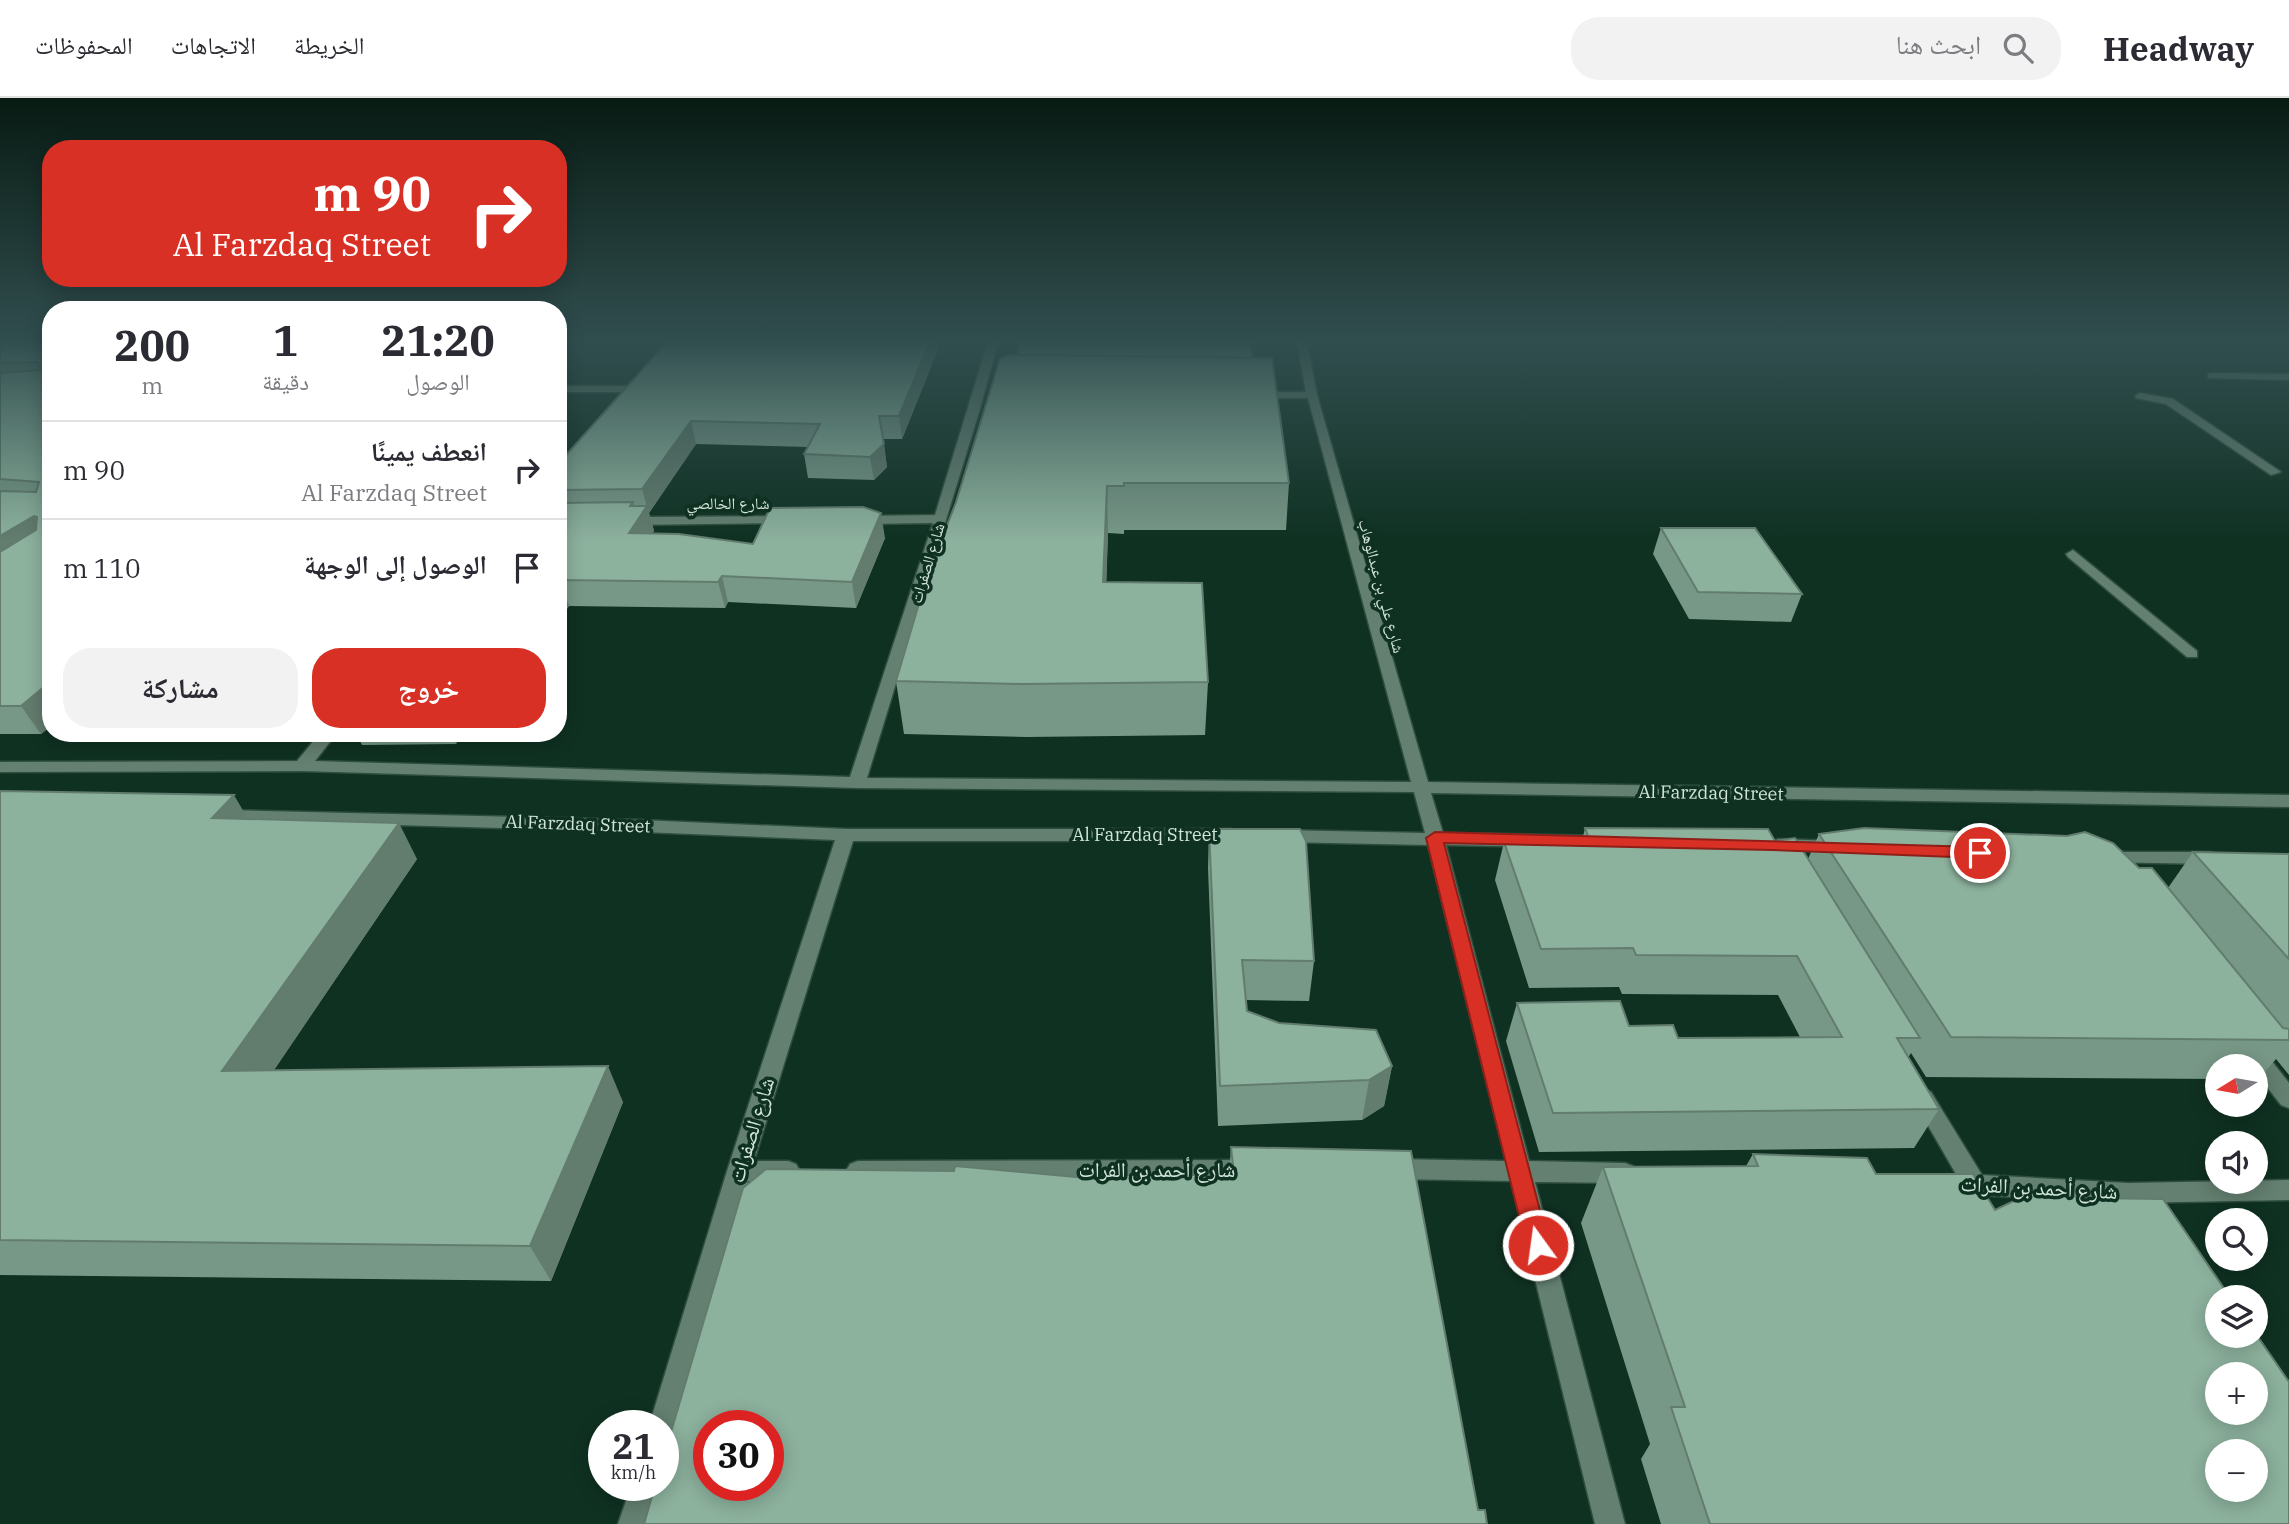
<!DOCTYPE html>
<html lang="ar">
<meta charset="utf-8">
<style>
:root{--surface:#fff;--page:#f2f2f3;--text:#2b2b33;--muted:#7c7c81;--line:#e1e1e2;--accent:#d93025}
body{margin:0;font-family:"IBM Plex Serif","Noto Naskh Arabic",serif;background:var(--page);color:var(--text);direction:rtl;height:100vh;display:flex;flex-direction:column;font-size:26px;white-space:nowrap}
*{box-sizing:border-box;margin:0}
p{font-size:23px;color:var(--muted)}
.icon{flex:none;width:38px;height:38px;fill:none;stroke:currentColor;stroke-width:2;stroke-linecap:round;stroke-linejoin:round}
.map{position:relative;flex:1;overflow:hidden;direction:ltr}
.details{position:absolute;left:42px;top:203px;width:525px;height:441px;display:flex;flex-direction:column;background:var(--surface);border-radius:28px;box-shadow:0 4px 18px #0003;direction:rtl}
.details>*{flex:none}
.top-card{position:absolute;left:42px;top:42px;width:525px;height:147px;border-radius:28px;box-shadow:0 4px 18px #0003;direction:rtl;background:#d93025;color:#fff;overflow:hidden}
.needle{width:46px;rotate:259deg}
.buttons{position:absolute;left:2205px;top:956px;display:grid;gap:14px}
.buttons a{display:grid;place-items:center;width:63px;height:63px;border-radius:50%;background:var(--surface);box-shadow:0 4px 18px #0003;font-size:35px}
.speed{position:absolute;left:588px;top:1312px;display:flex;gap:14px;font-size:35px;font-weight:700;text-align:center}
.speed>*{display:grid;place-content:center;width:91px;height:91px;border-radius:50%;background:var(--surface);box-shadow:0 4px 18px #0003;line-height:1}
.speed small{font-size:18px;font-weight:400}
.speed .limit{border:10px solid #d22;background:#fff;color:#111}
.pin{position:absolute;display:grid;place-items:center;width:60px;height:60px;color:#fff;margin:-30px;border:4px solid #fff;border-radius:50%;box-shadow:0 2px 7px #0007}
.me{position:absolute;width:77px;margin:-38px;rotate:346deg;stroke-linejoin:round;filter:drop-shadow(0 0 5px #0008)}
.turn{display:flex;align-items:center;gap:24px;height:147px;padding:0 21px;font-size:32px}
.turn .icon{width:91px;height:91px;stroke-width:2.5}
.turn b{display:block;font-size:49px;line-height:60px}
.eta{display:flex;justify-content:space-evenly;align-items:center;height:119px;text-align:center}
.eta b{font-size:42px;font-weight:700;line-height:49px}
.button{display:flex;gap:14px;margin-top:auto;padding:14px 21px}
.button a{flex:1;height:80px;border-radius:28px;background:var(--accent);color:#fff;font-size:28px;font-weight:700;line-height:80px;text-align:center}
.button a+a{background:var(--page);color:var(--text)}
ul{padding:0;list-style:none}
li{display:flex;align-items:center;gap:21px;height:98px;padding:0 21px;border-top:2px solid var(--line)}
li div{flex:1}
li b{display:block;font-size:26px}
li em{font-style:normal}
header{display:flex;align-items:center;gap:42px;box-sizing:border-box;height:98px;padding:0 35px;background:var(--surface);border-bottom:2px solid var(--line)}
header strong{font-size:33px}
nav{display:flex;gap:38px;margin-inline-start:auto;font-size:24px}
.search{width:490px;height:63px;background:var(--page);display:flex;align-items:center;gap:18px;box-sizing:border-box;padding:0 24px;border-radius:28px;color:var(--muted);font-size:26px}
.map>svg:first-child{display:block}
</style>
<header>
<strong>Headway</strong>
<div class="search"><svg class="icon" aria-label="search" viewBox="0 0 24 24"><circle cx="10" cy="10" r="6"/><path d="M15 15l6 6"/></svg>ابحث هنا</div>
<nav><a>الخريطة</a><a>الاتجاهات</a><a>المحفوظات</a></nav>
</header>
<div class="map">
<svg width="2289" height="1426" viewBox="0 0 2289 1426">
<rect width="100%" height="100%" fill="#0f3122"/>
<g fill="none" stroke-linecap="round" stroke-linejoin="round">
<defs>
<g id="minor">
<path d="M988,244h10l-19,70 -112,366 544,4 -103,-384h-55l-5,-3 5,-3h53l-9,-50h10l10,53 111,387 861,13v12l-858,-14 12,40 160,3 9,6 -9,6 -157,-3 83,316 96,2 8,3 4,7 -4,7 -8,3 -90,-1 90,342h-30l-84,-343 -117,-2 -8,-3 -4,-7 4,-7 8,-3 112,2 -78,-316 -147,-3 -9,-6 9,-6 144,3 -11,-41 -557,-4 -555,-17 -302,1v-10l297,-1 23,-28h17l-22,28 535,16 83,-254 -73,1 -6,-4 6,-4 75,-1z"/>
<path d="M2212,275l77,1v6l-81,-2v-4z"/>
<path d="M558,288h73l5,3 -5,3h-73z"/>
<path d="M2140,295l33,6 108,73 -10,3 -105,-71 -30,-6 -1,-2z"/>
<path d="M787,418l4,1v6l-162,2 -6,-4 6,-4z"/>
<path d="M2073,452l124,101v6h-10l-119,-100 -2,-3z"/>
<path d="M224,712l418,10 204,9h386l9,6 -9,6h-379l-99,320h34l8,3 4,7 -4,7 -8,3h-40l-71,245 -4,10 -10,4v-14h-14l78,-255 108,-331 -193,-8 -424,-12 -3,-4 3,-4z"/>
<path d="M1778,741l59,2 9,6 -9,6 -65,-4 -3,-4z"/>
<path d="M2106,754h105l9,6 -9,6 -111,-2 -3,-4z"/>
<path d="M2252,946l8,2 29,37v25l-8,-3 -25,-32v-7h-6l-9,-14 3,-6z"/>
<path d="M1923,991l8,3 51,83 146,8 161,-3v20l-161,3 -171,-9 -8,-3 -4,-7 4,-7 7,-3 -44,-76 3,-6z"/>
<path d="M1254,1062l8,3 4,7 -4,7 -8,3 -396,1 -8,-3 -4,-7 4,-7 8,-3z"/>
<path d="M631,1388h28l-11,38h-30z"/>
</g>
</defs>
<use href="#minor" stroke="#2e4e3f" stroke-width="3"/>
<use href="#minor" fill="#648071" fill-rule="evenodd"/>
</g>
<g fill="#789887">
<path d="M0,244h51v384l-10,8h-41z"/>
<path d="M667,244h274l-39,97h-19l4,28 -13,13 -66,-2 -4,-24 4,-7 -112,-3 -47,69 5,18 -2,2 101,11 132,-6 -29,70 -128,-6 -3,6 -156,-2 -3,4h-8v-146z"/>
<path d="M1021,244h232v3h-3l39,138 -3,47h-162v4l-16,-1 -2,49 102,100 -3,53 -179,2 -122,-3 -8,-53z"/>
<path d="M1661,430l141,66 -11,28 -102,-3 -36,-65z"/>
<path d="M356,635h107l-7,11 -94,1z"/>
<path d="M0,694l248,27 169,40 -143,211 349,32 -72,179 -551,-6z"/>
<path d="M1585,730l190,13 33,18 11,-25 320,34 29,20 25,-36 96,2v221l-13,-16 -18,21h-2v-14h-39v13l-291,-2 -15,-24 -3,5 31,51 -25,39 -375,4 -33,-111 11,-38 112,23 49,12 122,-1 -22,-42 -156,-1 -3,-7 -90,1 -34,-108 9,-38 78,-1z"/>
<path d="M1209,731l105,132 -5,40 -63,-1 1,11 145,55 -8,40 -22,14 -144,6 -10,-258z"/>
<path d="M1231,1049l247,363 9,14 -390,-345 132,-4z"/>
<path d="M1753,1056l123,20 119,36 294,314h-628l-20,-65 9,-15 -69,-221 22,-56 143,-1z"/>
</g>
<g fill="#627c6e">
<path d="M930,244h11l-39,97 -3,-23z"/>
<path d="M691,323l5,23 -47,69 5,18 -17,27 -8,-25 1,-27 3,-4 5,18 9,-13 -5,-18z"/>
<path d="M884,346l3,23 -13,13 -4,-23z"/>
<path d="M1107,388l1,47 -3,99 -2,-50z"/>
<path d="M881,415l4,25 -29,70 -4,-26z"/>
<path d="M34,418l16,26 -50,31v-37z"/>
<path d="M722,478l6,26 -3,6 -7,-26z"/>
<path d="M560,482l9,26 -3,4 -8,-24v-3z"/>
<path d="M51,583v45l-10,8 -20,-28z"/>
<path d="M451,635h12l-7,11z"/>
<path d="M234,697l21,36 -43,-13z"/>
<path d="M399,725l18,36 -168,248 -27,-36z"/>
<path d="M608,968l15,36 -72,179 -21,-35z"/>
<path d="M1392,968l-8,40 -22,14 7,-40z"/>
</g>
<g fill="#8cb19d" stroke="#627c6e" stroke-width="2" fill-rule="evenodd">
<path d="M4,244h47v339l-30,25h-21v-154l36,-22 1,-13 -3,-1 -34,20v-45l36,1 3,-10 -39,-3v-106l41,-3 -3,-8 -38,1v-19z"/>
<path d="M667,244h263l-31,74h-20l5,28 -14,13 -66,-3 16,-30 -129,-3 -49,68 -84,1v-26z"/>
<path d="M1021,244h228l4,16 -236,-3z"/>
<path d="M1009,257l263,3 17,125h-165v3h-17l-4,96 99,1 6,99 -186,2 -126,-3 30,-101 30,-78 44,-143z"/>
<path d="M633,404l-3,4h17l-18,27 50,1 74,10 17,-36 93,-1 18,6 -29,69 -130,-6 -4,6 -158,-2 -2,3v-80z"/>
<path d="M1661,430h94l47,66 -104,-2z"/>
<path d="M1,693l233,4 -22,23 187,5 -177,248 386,-5 -78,180 -530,-6v-448z"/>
<path d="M1585,730l183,1 7,12 20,-3 125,200h-23l42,71 -386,4 -36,-110 103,-2 9,25 44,-1 5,13 164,-1 -45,-81 -161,-1 -3,-7 -92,1 -37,-107 86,-1z"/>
<path d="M1864,730l203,8 18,-4 28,11 26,25h13l131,160 6,1v11l-338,-3 -132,-203z"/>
<path d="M1209,731h91l6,12 8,120 -72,-1 5,51 32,12 97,7 16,36 -23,14 -149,6z"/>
<path d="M2193,754l96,2v105z"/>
<path d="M1231,1049l180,4 67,359h7l2,14h-843l11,-38h8v-27l80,-271 23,-19 188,2 1,-5 142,13v-4h137zM709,1328h59v60h-59z"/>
<path d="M1753,1056l114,4 9,16h97l22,36 42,-20 48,8 78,1 67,98h-13v38h39v-1l33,48v142h-579l-39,-117h14l-82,-240 155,-1zM2217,1276h39v38h-39zM2217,1353h39v38h-39z"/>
</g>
<linearGradient id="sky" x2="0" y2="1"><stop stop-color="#081b13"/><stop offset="0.55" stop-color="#314e4f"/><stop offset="1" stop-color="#314e4f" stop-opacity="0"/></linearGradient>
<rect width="2289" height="443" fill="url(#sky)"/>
<path fill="#d93025" stroke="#8d1f18" stroke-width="2" d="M1435,734l545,15 9,6 -9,5 -208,-8 -328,-7 105,402 -4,7 -7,3 -8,-3 -4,-7 -100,-407z"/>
<g text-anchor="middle" stroke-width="7" stroke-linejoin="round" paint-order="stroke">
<g font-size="16" fill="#d1e4d9" stroke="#0f3122">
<text x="728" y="411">شارع الخالصي</text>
<text transform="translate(927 465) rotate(-73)" y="6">شارع الصفرات</text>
<text transform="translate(1382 488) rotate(75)" y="6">شارع علي بن عبدالوهاب</text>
</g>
<g font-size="18" fill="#d1e4d9" stroke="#0f3122">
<text transform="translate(1711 695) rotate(1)" y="6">Al Farzdaq Street</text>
<text transform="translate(578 726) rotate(2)" y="6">Al Farzdaq Street</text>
<text x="1145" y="743">Al Farzdaq Street</text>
</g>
<g font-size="21" fill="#d1e4d9" stroke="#0f3122">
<text transform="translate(752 1032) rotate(-73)" y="7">شارع الصفرات</text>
<text x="1157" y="1079">شارع أحمد بن الفرات</text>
<text transform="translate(2039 1090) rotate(3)" y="7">شارع أحمد بن الفرات</text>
</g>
</g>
</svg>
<div class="buttons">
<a><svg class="needle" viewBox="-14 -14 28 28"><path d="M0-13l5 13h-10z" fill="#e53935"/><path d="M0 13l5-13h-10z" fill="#7c7c81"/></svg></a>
<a><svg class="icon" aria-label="sound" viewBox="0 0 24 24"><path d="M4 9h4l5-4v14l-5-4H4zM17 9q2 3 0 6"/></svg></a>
<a><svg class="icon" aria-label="search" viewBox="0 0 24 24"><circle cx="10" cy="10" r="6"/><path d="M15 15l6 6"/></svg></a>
<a><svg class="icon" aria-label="layers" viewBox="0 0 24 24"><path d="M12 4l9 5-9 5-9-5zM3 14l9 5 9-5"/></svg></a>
<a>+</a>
<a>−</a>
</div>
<div class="speed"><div>21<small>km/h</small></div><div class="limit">30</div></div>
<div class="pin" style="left:1980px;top:755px;background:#d93025"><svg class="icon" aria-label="arrive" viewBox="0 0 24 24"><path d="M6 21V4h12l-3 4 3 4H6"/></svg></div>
<svg class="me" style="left:1538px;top:1147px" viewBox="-20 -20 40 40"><circle r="17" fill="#d93025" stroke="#fff" stroke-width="3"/><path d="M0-11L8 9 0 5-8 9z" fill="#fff"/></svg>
<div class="top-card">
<div class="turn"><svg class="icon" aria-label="right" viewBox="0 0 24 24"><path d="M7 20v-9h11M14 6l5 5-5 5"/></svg><div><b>90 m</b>Al Farzdaq Street</div></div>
</div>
<section class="details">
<div class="eta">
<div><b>21:20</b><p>الوصول</p></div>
<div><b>1</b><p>دقيقة</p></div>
<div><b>200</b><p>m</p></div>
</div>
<ul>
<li><svg class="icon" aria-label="right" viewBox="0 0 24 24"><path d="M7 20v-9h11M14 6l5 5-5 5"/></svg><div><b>انعطف يمينًا</b><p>Al Farzdaq Street</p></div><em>90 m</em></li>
<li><svg class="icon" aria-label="arrive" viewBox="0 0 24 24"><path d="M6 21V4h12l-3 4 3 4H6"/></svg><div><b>الوصول إلى الوجهة</b></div><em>110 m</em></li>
</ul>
<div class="button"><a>خروج</a><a>مشاركة</a></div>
</section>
</div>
